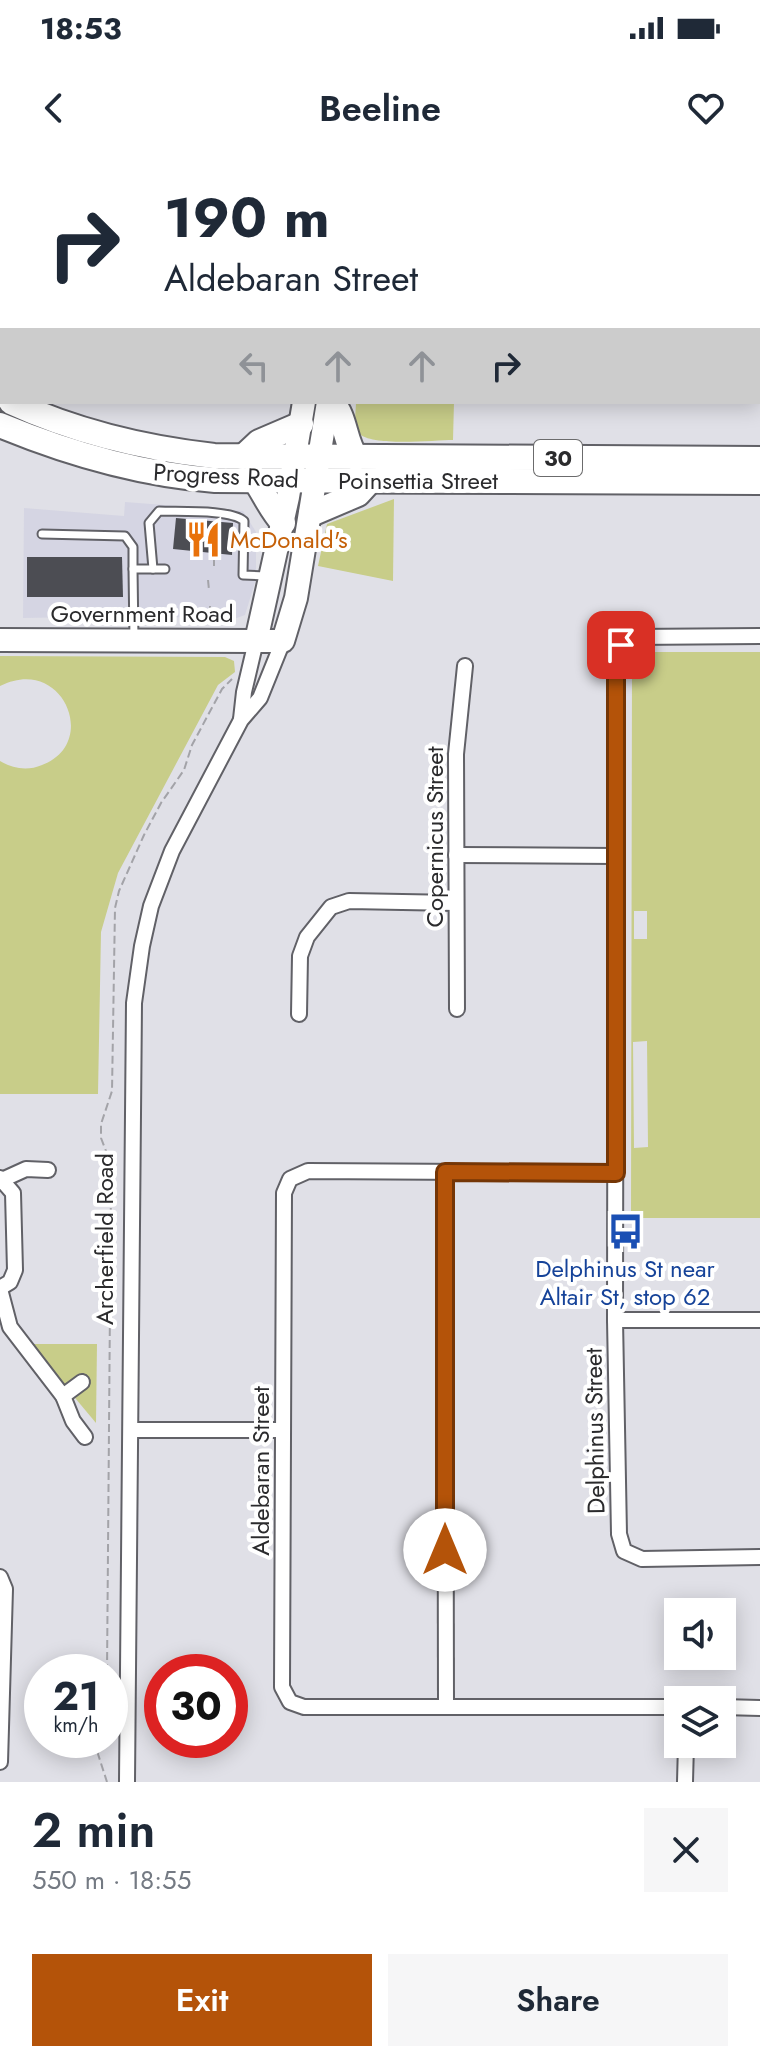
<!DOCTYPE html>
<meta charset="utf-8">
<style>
:root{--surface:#fff;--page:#f6f6f7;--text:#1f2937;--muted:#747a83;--accent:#b45309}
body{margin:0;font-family:Jost,sans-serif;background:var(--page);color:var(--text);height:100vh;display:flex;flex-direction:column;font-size:30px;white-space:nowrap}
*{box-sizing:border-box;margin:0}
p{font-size:26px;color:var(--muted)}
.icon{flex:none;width:44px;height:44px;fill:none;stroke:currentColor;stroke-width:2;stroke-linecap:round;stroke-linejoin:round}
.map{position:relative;height:1622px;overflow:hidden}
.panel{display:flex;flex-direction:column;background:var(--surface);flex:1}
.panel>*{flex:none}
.hud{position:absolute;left:0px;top:0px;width:760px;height:244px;box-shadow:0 4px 20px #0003;background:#fff;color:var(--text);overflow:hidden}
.fabs{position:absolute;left:664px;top:1438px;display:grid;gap:16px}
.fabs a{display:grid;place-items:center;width:72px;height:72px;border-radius:0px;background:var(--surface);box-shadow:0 4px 20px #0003;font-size:40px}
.speed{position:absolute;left:24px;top:1494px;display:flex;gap:16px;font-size:40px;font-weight:700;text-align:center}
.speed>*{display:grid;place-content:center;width:104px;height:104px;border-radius:50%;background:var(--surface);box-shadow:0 4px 20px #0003;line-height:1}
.speed small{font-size:20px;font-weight:400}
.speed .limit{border:12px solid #d22;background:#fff;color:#111}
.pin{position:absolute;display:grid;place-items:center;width:68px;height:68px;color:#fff;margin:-34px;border-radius:16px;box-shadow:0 4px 12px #0006}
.me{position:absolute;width:88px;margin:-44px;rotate:0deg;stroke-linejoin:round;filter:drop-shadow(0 0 6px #0008)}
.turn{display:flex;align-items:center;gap:28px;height:168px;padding:0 32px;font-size:36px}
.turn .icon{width:104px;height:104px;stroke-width:2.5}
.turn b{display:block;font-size:56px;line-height:68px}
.lanes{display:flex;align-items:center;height:76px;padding:0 32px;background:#0003;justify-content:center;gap:40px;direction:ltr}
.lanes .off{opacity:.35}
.round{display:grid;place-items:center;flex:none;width:84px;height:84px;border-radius:0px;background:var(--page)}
.overview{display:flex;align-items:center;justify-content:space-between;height:136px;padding:0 32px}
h1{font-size:48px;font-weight:600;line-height:60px}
.cta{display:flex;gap:16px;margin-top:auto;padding:16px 32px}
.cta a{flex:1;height:92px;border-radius:0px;background:var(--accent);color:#fff;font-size:32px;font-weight:600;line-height:92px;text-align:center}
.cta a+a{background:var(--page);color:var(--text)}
.status{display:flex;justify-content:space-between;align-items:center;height:56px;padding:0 40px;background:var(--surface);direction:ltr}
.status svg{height:22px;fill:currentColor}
header{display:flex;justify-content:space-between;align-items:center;height:104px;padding:0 32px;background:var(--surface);font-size:36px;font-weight:600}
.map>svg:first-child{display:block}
</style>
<div class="status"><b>18:53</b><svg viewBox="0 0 49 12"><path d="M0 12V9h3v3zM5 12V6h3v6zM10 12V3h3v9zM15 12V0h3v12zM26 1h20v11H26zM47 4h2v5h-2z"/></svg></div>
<header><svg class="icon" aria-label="back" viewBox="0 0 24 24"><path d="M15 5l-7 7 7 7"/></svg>Beeline<svg class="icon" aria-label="heart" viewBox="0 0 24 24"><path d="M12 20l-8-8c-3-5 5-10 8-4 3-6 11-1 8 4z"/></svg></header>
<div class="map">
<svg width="760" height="1622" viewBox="0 0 760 1622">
<rect width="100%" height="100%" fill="#e0e0e7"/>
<path fill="#d5d5e3" d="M125,342l118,9 13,21v47l-11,36 -11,4 -96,-3 -115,2 1,-110 100,8z"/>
<g fill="#c8cd89" fill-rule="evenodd">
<path d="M356,242h98l-1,38c-19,0 -83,7 -94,-7 -6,-7 -3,-22 -3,-31z"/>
<path d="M394,339l-1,82 -75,-15 9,-42z"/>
<path d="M644,492h116v566h-129l1,-551zM634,751h13v28h-13zM647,881l1,106 -14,1 -1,-106z"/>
<path d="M0,496l225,1 9,4 1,11 -17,13 -100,188 -17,59 -3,162h-98v-333c13,8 28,10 42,4 58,-21 21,-111 -42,-79z"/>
<path d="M30,1184h67l-1,79z"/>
</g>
<g fill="#4c4d53">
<path d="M176,358l57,5 -1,32 -59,-6z"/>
<path d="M27,397h95l1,40h-96z"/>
</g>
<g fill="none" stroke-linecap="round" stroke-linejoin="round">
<defs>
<g id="lane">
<path d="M42,374l83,2 8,11v22"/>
<path d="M153,409l-4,-46 10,-12c19,1 72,-2 85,10l-1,54 22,1"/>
<path d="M134,479l-1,-70h32"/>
</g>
<g id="street">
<path d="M596,0l1,2"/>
<path d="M662,2l3,-2"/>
<path d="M758,158l2,1"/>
<path d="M760,476l-128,1 -11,8 -5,14 -1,661 4,214 5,17 18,8 118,-2"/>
<path d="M241,559l3,-27 12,-51"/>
<path d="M456,695l160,1"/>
<path d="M457,849l-1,-255 9,-88"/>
<path d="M299,854l1,-58 7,-19 24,-30 18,-6 107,2"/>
<path d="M445,1012l1,535"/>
<path d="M616,1013l-308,-2 -18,8 -6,14 -2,494 8,15 14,5h374"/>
<path d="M0,1018l13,15 2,77 -5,12 -10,6"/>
<path d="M4,1019l22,-10 22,1"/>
<path d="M0,1129l10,38 53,69 10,25 12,16"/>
<path d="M615,1160h145"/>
<path d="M63,1236l19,-14"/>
<path d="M131,1270h152"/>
<path d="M0,1417l5,12 -5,173"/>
<path d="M722,1547l38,1"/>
<path d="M127,1622l7,-779 8,-57 9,-40 21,-55 69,-131 19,-22 23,-57"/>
<path d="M685,1622l1,-38"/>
</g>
<g id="secondary">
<path d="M361,2v-2"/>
<path d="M0,480l283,1 13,-43 32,-196"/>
<path d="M256,481l32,-144 16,-95"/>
</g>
<g id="primary">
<path d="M11,242c65,30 131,46 203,54l546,3"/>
<path d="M332,242c14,16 12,38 24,56"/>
<path d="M0,265c70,29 139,49 215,55l545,2"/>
<path d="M243,297l16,-15 42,-18"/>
<path d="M255,320c10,15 16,30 28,43"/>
<path d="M311,354l47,-20 11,-12"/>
</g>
</defs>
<use href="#lane" stroke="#616167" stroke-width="11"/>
<use href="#street" stroke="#616167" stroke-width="18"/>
<use href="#secondary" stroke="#616167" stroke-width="26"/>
<use href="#primary" stroke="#616167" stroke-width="28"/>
<g stroke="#a3a3a8" stroke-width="2" stroke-dasharray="8 4" stroke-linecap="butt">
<path d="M214,406v-12"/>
<path d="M208,420l1,10"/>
<path d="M210,446v15"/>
<path d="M107,1512l4,-489v-19l-10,-26v-14l11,-33 3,-183 4,-17 25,-56 17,-32 23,-33 8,-25 30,-56 10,-10"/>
<path d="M99,1580l-1,14 9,28"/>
</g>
<use href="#lane" stroke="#fff" stroke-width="7"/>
<use href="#street" stroke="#fff" stroke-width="14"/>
<use href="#secondary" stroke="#fff" stroke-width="22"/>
<use href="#primary" stroke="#fff" stroke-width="24"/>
</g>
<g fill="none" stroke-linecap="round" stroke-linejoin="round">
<defs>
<path id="route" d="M445,1390v-378l171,1v-514l5,-14"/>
</defs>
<use href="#route" stroke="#753606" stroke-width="20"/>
<use href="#route" stroke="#b45309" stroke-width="14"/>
</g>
<defs>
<symbol id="restaurant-bare" viewBox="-9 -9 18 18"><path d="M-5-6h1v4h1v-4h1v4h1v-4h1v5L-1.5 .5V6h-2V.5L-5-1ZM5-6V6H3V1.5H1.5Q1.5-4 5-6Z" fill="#e8710a" stroke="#fff" stroke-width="2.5" paint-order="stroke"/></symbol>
<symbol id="bus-bare" viewBox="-9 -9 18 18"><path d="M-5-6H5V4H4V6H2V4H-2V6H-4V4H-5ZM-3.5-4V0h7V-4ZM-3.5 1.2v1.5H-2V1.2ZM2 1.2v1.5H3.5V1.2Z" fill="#1a4fb4" stroke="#fff" stroke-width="2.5" paint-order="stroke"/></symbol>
</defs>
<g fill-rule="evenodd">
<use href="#restaurant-bare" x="178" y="354" width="51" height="51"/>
<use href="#bus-bare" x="600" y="1046" width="51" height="51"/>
</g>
<g text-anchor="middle" stroke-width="8" stroke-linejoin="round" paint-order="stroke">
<rect fill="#fff" stroke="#6b6b6c" stroke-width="2" x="534" y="280" width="48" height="36" rx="6"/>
<g font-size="22" font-weight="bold" fill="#2b2b2d">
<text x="558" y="306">30</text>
</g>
<g font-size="24" fill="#2b2b2d" stroke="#fff">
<text transform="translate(226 316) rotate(3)" y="8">Progress Road</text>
<text x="418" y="329">Poinsettia Street</text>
<text x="142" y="462">Government Road</text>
<text transform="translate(435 677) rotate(-90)" y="8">Copernicus Street</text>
<text transform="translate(105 1079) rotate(-90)" y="8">Archerfield Road</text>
<text transform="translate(595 1271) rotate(-91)" y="8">Delphinus Street</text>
<text transform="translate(261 1311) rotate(-90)" y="8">Aldebaran Street</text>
</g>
<g font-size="24" fill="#c56008" stroke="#fff" text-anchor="start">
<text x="230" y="388">McDonald's</text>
</g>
<g font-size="24" fill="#164399" stroke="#fff">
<text x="625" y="1117">Delphinus St near<tspan x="625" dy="28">Altair St, stop 62</tspan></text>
</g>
</g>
</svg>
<div class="fabs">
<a><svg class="icon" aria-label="sound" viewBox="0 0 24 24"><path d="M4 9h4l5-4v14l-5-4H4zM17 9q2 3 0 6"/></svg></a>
<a><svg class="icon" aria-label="layers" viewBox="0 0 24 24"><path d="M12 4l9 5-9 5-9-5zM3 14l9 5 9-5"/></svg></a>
</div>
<div class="speed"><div>21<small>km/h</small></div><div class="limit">30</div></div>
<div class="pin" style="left:621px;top:485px;background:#d93025"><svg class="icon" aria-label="arrive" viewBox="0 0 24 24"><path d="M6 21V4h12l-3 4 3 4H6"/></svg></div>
<svg class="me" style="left:445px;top:1390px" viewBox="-20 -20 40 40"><circle r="19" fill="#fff"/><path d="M0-13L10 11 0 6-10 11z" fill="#b45309"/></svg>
<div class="hud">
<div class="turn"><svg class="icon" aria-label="right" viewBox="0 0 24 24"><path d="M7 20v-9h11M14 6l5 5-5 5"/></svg><div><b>190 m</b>Aldebaran Street</div></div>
<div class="lanes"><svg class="icon off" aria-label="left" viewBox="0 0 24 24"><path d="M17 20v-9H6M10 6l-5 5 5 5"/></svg><svg class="icon off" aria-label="ahead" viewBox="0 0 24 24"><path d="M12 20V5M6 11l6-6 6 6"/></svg><svg class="icon off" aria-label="ahead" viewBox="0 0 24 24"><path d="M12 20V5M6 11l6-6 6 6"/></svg><svg class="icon" aria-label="right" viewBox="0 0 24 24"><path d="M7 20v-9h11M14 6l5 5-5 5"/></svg></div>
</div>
</div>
<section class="panel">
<div class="overview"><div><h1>2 min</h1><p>550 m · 18:55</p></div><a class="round"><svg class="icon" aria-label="close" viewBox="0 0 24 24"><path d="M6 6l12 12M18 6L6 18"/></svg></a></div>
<div class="cta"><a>Exit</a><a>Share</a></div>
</section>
